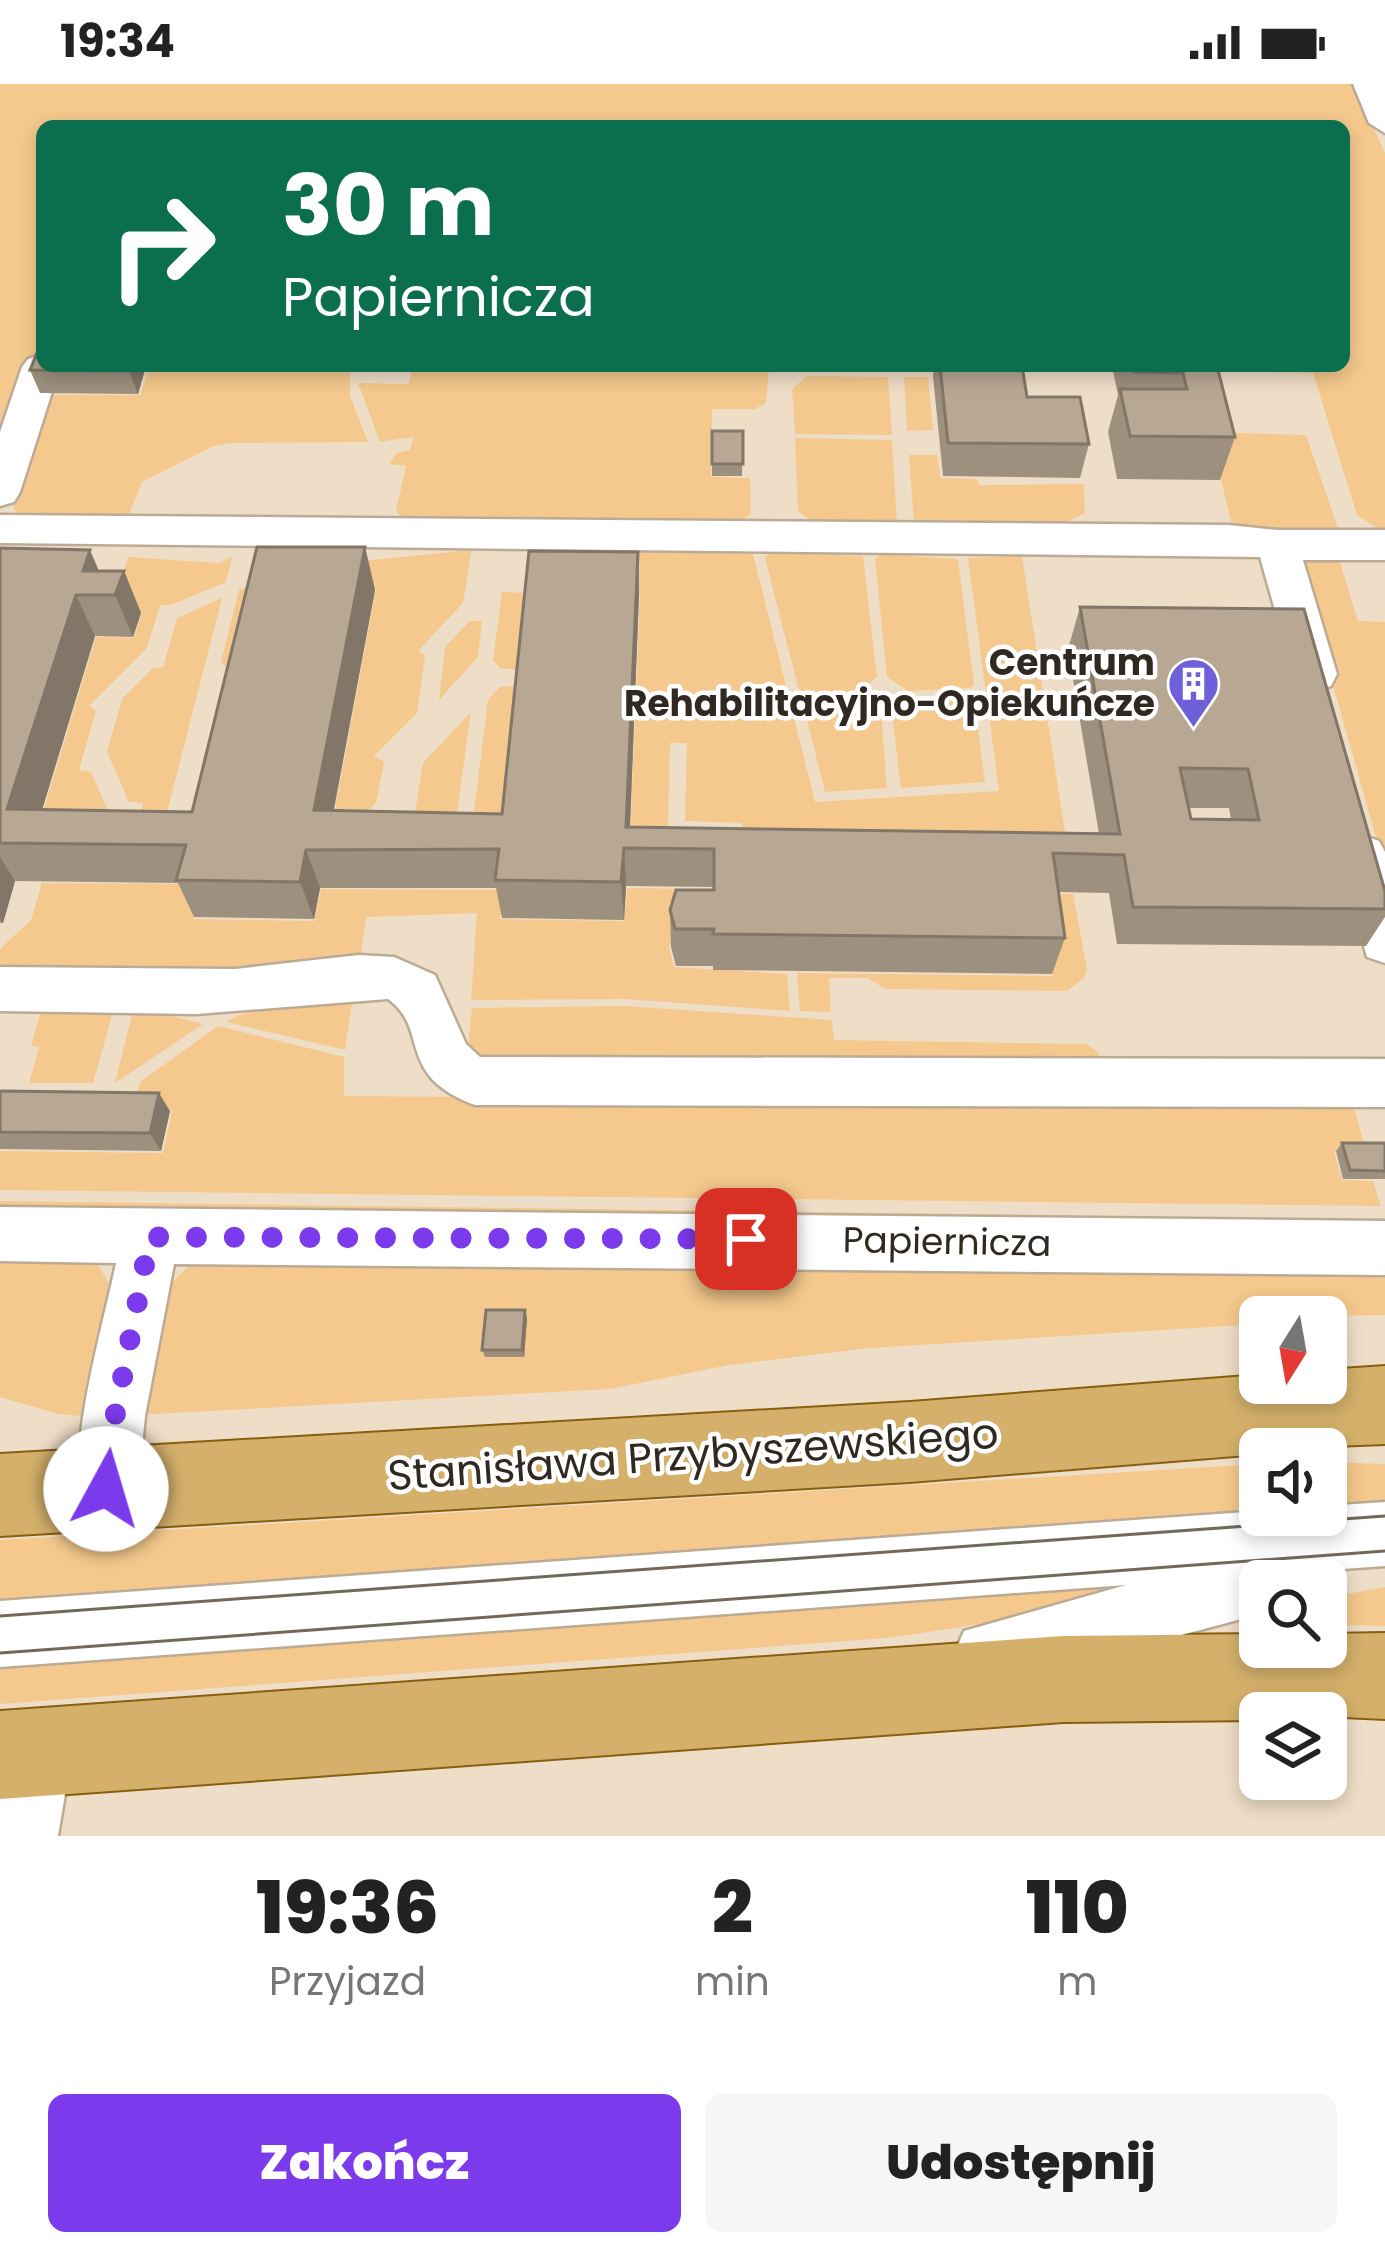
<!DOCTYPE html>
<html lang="pl">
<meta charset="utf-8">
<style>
:root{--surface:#fff;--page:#f6f6f6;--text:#222;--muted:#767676;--accent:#7c3aed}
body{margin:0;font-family:Poppins,sans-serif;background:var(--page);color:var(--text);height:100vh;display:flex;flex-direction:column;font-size:45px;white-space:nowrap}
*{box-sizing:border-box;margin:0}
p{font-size:39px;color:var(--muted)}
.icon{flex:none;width:66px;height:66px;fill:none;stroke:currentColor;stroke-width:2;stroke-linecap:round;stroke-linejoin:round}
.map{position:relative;height:1752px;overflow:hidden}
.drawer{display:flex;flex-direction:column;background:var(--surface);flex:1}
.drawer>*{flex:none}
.hud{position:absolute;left:36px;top:36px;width:1314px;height:252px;border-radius:18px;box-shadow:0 6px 18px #0003;background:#0b6e4f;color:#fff;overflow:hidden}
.needle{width:78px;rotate:191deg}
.tools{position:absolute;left:1239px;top:1212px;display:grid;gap:24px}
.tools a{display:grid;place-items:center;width:108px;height:108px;border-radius:18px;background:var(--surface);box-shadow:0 6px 18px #0003;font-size:60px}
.pin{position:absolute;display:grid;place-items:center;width:102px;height:102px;color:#fff;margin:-51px;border-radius:24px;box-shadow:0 6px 18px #0006}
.me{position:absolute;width:132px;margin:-66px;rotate:6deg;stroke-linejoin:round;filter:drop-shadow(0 0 9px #0008)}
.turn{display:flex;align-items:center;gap:42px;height:252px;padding:0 48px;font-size:54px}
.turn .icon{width:156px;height:156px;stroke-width:2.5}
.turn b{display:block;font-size:84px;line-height:102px}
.eta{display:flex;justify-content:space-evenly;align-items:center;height:204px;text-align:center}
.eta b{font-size:72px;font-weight:800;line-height:84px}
.cta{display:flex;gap:24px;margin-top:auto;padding:24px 48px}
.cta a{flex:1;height:138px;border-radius:18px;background:var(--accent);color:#fff;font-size:48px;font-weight:800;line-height:138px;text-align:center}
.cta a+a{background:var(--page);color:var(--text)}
.status{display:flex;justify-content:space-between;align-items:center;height:84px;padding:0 60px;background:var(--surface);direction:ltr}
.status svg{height:33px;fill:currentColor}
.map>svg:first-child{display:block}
</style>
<div class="status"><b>19:34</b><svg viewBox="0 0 49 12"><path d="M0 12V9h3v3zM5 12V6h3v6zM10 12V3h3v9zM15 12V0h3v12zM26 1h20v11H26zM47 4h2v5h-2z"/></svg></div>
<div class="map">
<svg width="1385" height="1752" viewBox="0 0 1385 1752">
<rect width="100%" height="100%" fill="#efdec7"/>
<g fill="#f5c98d">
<path d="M0,0h1354l31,69v380l-28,-18 -44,-142 -116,-3 -4,-4h151v-240h-1302v239l-42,89z"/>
<path d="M150,282h200v30l18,46 -137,1 -17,3 -72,36 -15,37 -111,-4 -4,-15 31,-105h97z"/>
<path d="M414,282h355l-3,37 -11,6h-43l-1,68 39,1 1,36 -15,9 -333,-5 -7,-7 10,-45 -17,-2 7,-11 14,-3 3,-13 -33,5 -22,-59 50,1z"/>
<path d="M807,292l81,1 4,58 -97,-1 -3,-45z"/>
<path d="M904,293h24l5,53 -26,1z"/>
<path d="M1210,348l96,3 34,99 -80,-1 -28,-7z"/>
<path d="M795,354l97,2 5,84c-31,0 -76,9 -99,-13z"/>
<path d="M909,371h28l4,23 36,1 2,6 105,-1 1,29 -24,12 -147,-1z"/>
<path d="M472,466l-9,53 -45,48 7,4 -8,58 -43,43 10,6 -8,41 -48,45 48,-260 -108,1 -41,80 -6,-7 18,-72 63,-23z"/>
<path d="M553,467l200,3 62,248 184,-11 -31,-233 54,-2 43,276 -217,25 -104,-7 -2,-27 -57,-2 2,-78h-17l-3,122h-38l11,-271 -91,-10z"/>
<path d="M770,469l93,3 14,121 -18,15 -60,-1 -34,-133z"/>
<path d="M880,470l78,5 16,126 -3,3 -63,3 -21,-14 -12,-118z"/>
<path d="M1338,472l20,65 27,1v247l-81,-286 2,-23z"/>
<path d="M128,473l91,6 13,-6 -6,25 -55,23h-11l-13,43 -58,58 7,5 -17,59 12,2 23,52 -81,21 63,-208 38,1 8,-25 -30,-1z"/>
<path d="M502,508l29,1 -9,77 -22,-2 -7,-8z"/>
<path d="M222,514l-64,249h-26l11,-44 -14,-1 -22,-50 15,-53 31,-31 10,-1 14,-49z"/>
<path d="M470,537h12l-4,36 -39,43 6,-53z"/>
<path d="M523,601l-14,139 -32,-6 -3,-6 14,-112 12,-13z"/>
<path d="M974,614l11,84 -84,6 -9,-74 17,-15z"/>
<path d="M861,617l20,12 6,75 -62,4 -22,-88z"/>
<path d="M471,628l-19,137 -38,-30 9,-56z"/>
<path d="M42,799l159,1 -8,35 121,2 7,-32 182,1 -3,29 124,2 3,-33 84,1v36h-34l-8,22 5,20 113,7 3,37 -166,-12 -153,1 6,-87 -111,4 -6,46 -360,17v-31l31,-29z"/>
<path d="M1042,810h31l14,75 -3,9 -17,13 -182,-2 -17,-11h-39l2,34 -31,-1 -3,-38 256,3z"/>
<path d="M315,911l33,2 4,6 -7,47 -119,-28c29,-19 59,-7 89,-27z"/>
<path d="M625,922l207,14 2,20 252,4 12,8 2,12 -611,6 -22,-14 5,-48z"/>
<path d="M48,923l61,1 3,8 -19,67h-64l10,-36 -8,-1 9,-31z"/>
<path d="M143,925l60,15 -88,59 17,-68z"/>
<path d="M218,942l126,31v39l1009,7 13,48h-32l8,29 31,1 8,25 -1381,-16v-39l163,2 9,-43 -37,-8 5,-20z"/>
<path d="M0,1117l1109,15 1,10 -1110,-10z"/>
<path d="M0,1173l94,1 20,34 -21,125 -35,-3 -58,-17z"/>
<path d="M196,1175l1189,13v43l-125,2v7l-390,24 -141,17 -119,24 -474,26 25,-122z"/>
<path d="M1326,1378l59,2v37l-59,4z"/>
<path d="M1260,1380v45l-1260,92v-61z"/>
<path d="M1125,1500l3,2c-79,27 -158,41 -241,52l-887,66v-36z"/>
<path d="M1385,1503v39l-59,-1v-27z"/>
</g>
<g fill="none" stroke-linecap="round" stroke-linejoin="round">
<defs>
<g id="minor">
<path d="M1353,0h32v49l-16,-10z"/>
<path d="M41,271l1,11 18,1 -40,125 -6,10 -14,4v-74l22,-65 6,-8z"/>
<path d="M0,431l1228,10 50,5h107v30h-82l34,114 -6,12 -16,5 -16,-5 -6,-12 -33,-117 -1260,-14z"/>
<path d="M1362,751l17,6 6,11v111l-18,-6 -29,-102 7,-14z"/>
<path d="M359,871l35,2 41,18 31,69 14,13 905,2v48l-910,-2c-81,-30 -44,-75 -87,-106l-192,15 -196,-3v-44l235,2z"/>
<path d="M0,1123l1385,14v54l-1211,-11 -29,152 -7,73 -9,22 -22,9 -22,-9c-22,-53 19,-188 31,-248l-116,-2z"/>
<path d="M1385,1418v64l-97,7 4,8h-32v33l-273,73 -23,-10 -10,-23 10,-23 162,-46 -1126,82v-66l1260,-90v4h66v-9z"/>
<path d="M38,1634l24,10 10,24 -14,84h-58v-63l14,-45z"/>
</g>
<g id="major">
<path d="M1385,1282v78l-125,5v5l-350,28 -910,54v-82l910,-52 350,-27v8h66v-13z"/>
<path d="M1385,1549v86l-125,-6v7l-197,2 -1063,77v-88l1063,-75 197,-2v13h66v-13z"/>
</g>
</defs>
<use href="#minor" stroke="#bbab95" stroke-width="5"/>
<use href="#major" stroke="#885f10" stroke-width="4"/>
<use href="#minor" fill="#fff" fill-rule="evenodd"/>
<use href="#major" fill="#d4b06a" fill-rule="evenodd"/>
<g stroke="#73695b" stroke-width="3">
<path d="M0,1532l1385,-100"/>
<path d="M0,1569l1385,-102"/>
</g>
</g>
<g fill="#9e907e" fill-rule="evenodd">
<path d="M42,282h104l-8,28 -98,-1 -10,-23z"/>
<path d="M934,282h88l5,31 62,47 -9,34 -137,-2 -10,-100z"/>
<path d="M1112,282h105l18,71 -15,43 -103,-1 -9,-47 10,-37z"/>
<path d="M712,347h31l-1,45h-30z"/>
<path d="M365,463l10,43 -41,220 168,4 136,-262 1,42 -9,233 469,7 -31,-185 12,-42 305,284v26l-19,29 -249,-2 -8,-51 -51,-1 7,46 -13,36 -339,-4v-4h-37l-5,-19 -1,-37 44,-20v-3l-88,-1 -2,34 -122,-2 -6,-30h-176l-6,31 -120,-2 -16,-34 -163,-2 -12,42h-3v-375l99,23h25l17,42 -8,24 -38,-1 -53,173 150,3zM1189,724h40l2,11h-40z"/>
<path d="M0,1007l170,20 -9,40 -161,-2z"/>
<path d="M1342,1059h43v36h-42l-7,-28z"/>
<path d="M527,1234l-3,39h-39l-3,-7z"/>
</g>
<g fill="#817667">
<path d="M131,282h15l-8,28 -9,-23z"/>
<path d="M365,463l10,43 -49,259 -12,-39z"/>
<path d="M90,466l18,42 -25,-21z"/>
<path d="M638,468l1,42 -10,254 -3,-21z"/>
<path d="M124,487l17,42 -8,24 -18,-42z"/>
<path d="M76,511l19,41 -63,207 -25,-34z"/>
<path d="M624,764l2,38 -2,34 -3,-38z"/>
<path d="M306,766l14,38 -6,31 -14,-37z"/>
<path d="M0,773l15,24 -12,42 -3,-4z"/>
<path d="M159,1009l11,18 -9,40 -11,-18z"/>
<path d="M525,1226l2,8 -3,39 -2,-7z"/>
</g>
<g fill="#b8a893" stroke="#817667" stroke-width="3" fill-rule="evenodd">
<path d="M41,259l1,23h89l-2,5 -99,-1z"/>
<path d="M940,282h82l5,31h53l9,47 -141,-1z"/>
<path d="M1133,282h84l18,71 -105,-1 -10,-47h67l-4,-16 -49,-1z"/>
<rect x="712" y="347" width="31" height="33"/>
<path d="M257,463h108l-51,263 188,4 27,-263 109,1 -12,275 494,7 -40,-227 224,2 81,282v18l-252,-2 -9,-52 -71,-2 12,85 -352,-4 1,-5h-39l-5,-19 6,-20h38v-41l-90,-1 -3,34 -126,-2 4,-31 -193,1 -6,32 -124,-2 10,-35 -186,-2v-295l90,2 -7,21h41l-9,24h-39l-69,214 185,3zM1180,684l68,1 11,51 -68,-1z"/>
<path d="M0,1007l159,2 -9,40 -150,-1z"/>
<path d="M1342,1059h43v28l-35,-1z"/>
<path d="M486,1226h39l-3,40h-40z"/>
</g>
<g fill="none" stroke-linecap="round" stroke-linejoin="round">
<path stroke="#7c3aed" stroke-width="21" stroke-dasharray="0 37.8" d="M106,1405l9,-73 35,-179 596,2"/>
</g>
<defs>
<symbol id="building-pin" viewBox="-11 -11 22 30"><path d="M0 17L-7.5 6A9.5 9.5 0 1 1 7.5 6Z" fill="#6f60da" stroke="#fff"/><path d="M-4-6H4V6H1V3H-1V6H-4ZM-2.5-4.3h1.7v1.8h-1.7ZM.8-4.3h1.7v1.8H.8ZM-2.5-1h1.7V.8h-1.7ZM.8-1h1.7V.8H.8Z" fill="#fff"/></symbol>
</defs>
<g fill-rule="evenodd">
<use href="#building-pin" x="1164" y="570" width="59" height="81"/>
</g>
<g text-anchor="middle" stroke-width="9" stroke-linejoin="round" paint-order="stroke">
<g font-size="36" font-weight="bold" fill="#302921" stroke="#fff" text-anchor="end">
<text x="1155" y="591">Centrum<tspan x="1155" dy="41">Rehabilitacyjno-Opiekuńcze</tspan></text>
</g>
<g font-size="36" fill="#302921" stroke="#fff">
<text transform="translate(947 1157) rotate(1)" y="13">Papiernicza</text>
</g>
<g font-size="42" fill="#302921" stroke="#fff">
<text transform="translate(693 1370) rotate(-4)" y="15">Stanisława Przybyszewskiego</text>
</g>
</g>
</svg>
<div class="tools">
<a><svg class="needle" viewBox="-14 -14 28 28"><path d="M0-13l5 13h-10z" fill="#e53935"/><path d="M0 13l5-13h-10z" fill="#767676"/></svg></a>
<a><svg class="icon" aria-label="sound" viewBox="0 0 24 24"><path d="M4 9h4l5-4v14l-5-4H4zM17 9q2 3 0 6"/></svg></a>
<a><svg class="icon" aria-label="search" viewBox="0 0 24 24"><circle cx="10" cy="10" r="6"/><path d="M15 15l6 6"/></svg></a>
<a><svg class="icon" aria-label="layers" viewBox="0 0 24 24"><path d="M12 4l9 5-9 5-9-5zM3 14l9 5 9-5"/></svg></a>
</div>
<div class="pin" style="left:746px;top:1155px;background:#d93025"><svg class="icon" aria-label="arrive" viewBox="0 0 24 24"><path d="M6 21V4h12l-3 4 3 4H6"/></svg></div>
<svg class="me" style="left:106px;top:1405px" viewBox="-20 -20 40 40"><circle r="19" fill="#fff"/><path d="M0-13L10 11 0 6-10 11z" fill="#7c3aed"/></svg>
<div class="hud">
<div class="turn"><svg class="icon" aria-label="right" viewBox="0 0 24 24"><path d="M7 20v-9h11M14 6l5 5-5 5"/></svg><div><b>30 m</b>Papiernicza</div></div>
</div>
</div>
<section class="drawer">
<div class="eta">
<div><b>19:36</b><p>Przyjazd</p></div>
<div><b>2</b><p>min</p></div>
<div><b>110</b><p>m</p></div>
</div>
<div class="cta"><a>Zakończ</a><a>Udostępnij</a></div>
</section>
